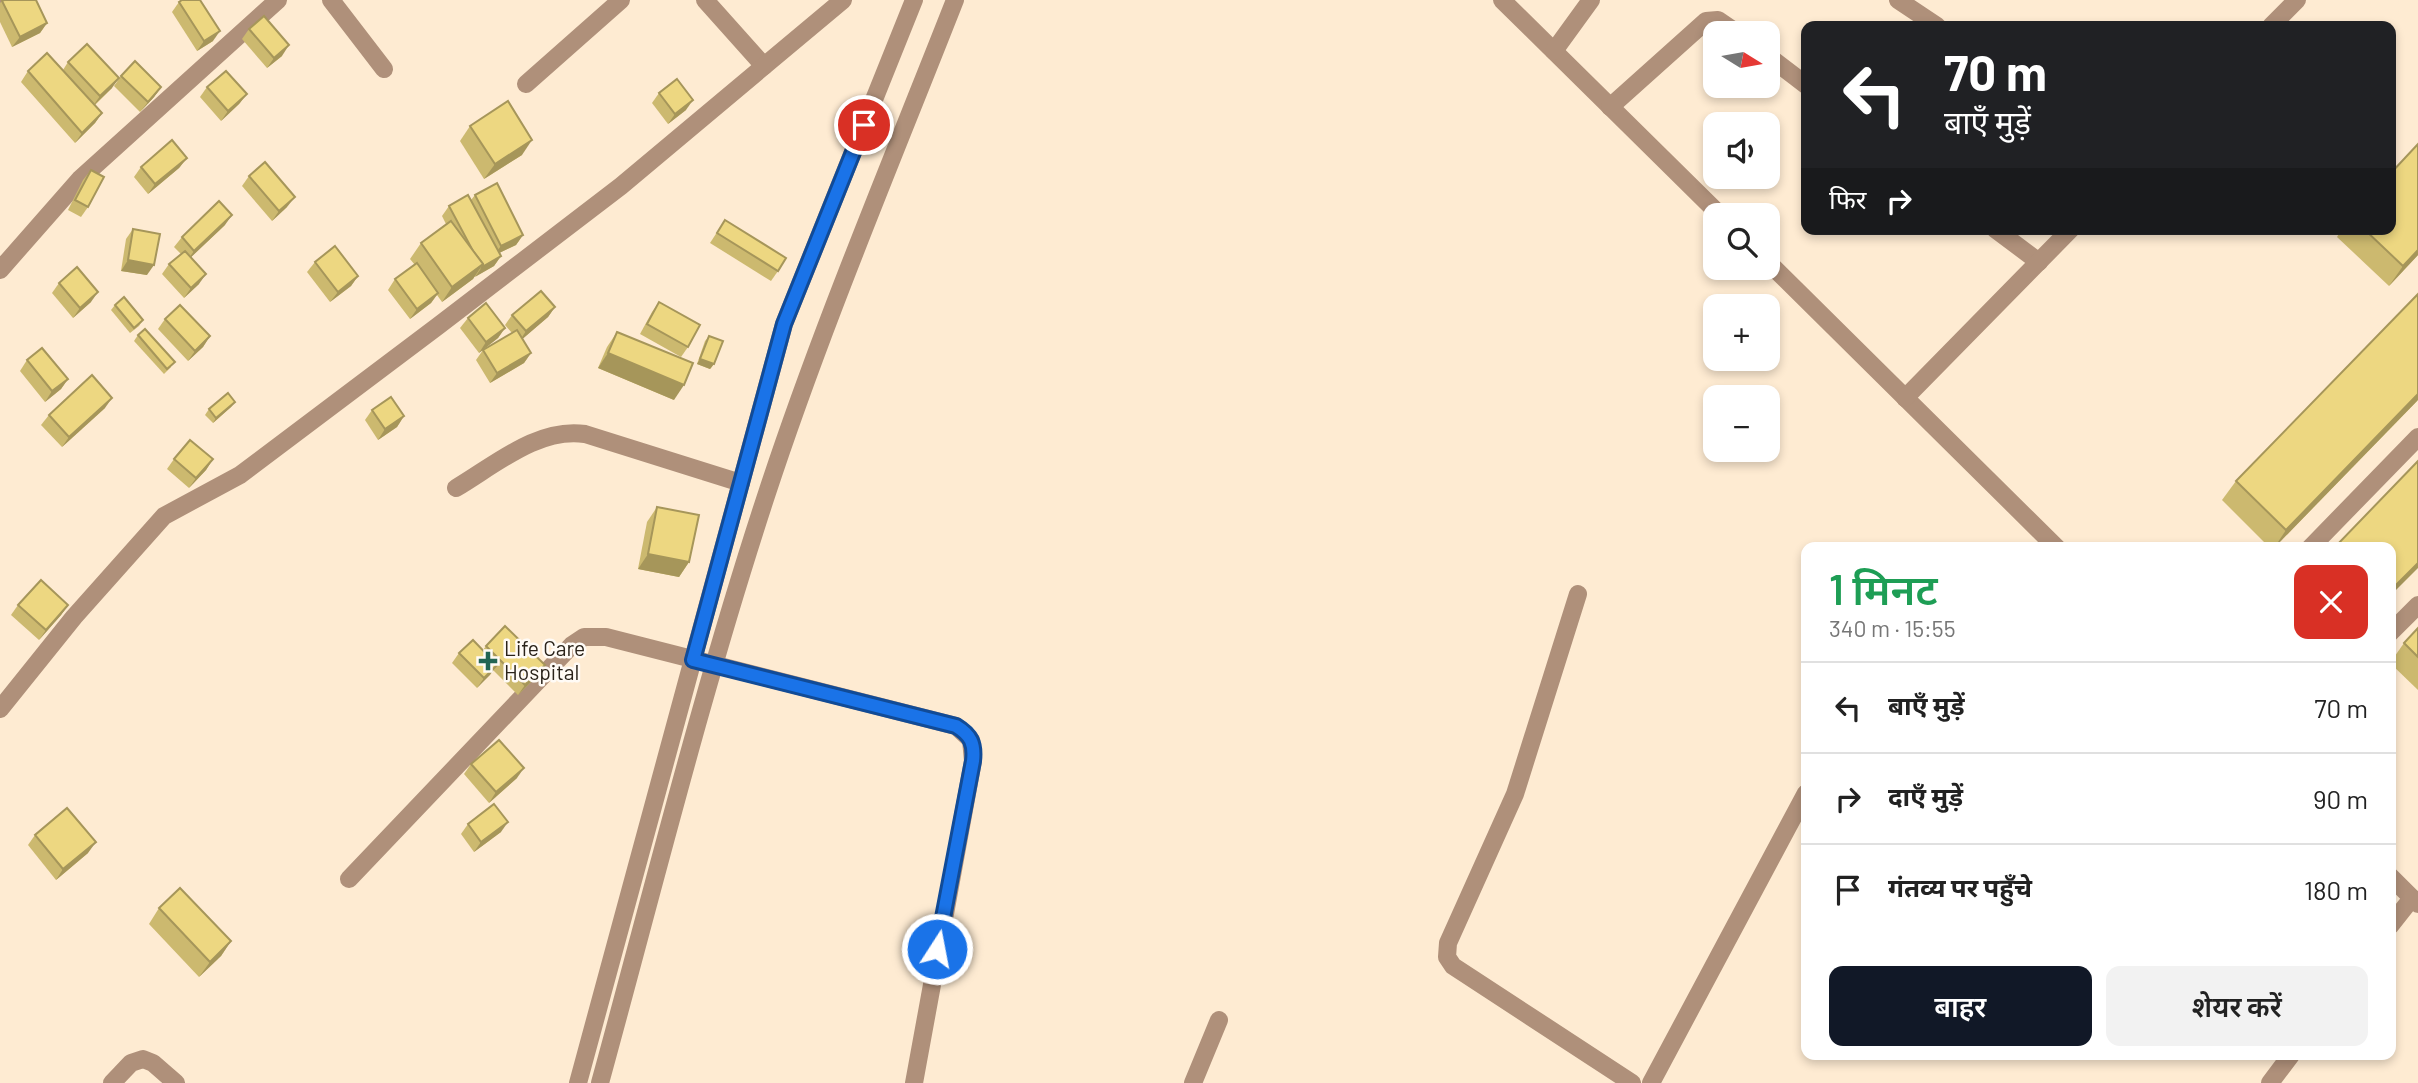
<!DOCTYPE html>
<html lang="hi">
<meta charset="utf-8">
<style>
:root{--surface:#fff;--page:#f2f2f2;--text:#222;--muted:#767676;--line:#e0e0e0;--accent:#111827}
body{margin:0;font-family:Barlow,"Noto Sans Devanagari",sans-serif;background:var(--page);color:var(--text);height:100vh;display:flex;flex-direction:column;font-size:26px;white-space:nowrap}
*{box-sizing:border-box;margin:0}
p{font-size:23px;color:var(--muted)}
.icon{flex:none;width:38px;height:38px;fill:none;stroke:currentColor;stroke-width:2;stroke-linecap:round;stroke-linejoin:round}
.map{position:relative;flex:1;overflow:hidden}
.sheet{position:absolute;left:1801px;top:542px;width:595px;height:518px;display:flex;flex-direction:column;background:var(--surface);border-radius:14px;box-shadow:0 4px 10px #0003}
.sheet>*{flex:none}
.banner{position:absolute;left:1801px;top:21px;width:595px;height:214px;border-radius:14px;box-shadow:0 4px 10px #0003;background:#202124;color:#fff;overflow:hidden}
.needle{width:46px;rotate:101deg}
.fabs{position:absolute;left:1703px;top:21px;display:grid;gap:14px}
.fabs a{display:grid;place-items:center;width:77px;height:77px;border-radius:14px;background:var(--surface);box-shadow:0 4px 10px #0003;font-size:35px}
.pin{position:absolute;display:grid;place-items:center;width:60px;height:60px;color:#fff;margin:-30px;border:4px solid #fff;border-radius:50%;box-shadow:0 2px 7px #0007}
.me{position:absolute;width:77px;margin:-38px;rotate:11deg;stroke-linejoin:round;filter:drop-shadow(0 0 5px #0008)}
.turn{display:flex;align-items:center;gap:24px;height:147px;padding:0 28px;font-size:32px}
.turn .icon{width:91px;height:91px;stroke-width:2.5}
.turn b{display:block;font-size:49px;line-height:60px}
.then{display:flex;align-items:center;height:66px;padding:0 28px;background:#0003;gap:14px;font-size:26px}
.round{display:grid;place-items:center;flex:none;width:74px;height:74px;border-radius:14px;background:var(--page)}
.overview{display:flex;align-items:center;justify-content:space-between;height:119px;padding:0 28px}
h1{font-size:42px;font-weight:600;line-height:52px;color:#1e9e55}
.action{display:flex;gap:14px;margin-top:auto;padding:14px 28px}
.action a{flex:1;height:80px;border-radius:14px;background:var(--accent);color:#fff;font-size:28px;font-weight:600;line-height:80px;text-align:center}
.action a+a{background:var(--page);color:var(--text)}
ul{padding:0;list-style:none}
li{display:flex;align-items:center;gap:21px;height:91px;padding:0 28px;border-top:2px solid var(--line)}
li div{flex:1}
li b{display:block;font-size:26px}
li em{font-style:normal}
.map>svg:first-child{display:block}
</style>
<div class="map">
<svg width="2418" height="1083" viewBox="0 0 2418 1083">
<rect width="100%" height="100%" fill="#feebd2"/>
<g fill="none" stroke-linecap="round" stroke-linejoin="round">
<g stroke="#af907a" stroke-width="18">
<path d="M331,0l53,69"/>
<path d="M705,0l59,66"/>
<path d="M1502,0l218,215"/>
<path d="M1898,0l39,26"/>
<path d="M0,2l2,-2"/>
<path d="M2271,26l26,-26"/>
<path d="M1554,51l37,-51"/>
<path d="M1768,56l38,29"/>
<path d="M526,84l95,-84"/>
<path d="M1610,107l96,-86 12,-1 19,13"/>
<path d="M1995,229l44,33"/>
<path d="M1768,262l289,286"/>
<path d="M0,270l80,-91 198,-179"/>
<path d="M1905,398l166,-169"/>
<path d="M456,488c39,-23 82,-61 129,-54l156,49"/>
<path d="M2310,548l108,-111"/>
<path d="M1578,594l-63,200 -67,149 -1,14 6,9 179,117"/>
<path d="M2390,633l28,-28"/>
<path d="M0,709l74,-92 90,-101 76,-41 198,-149 183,-140 222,-186"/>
<path d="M2390,876l28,28"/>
<path d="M349,879l223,-234 12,-8h22l350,89 15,14 2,21 -59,322"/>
<path d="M2390,926l22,-28"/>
<path d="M112,1083l19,-20 12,-4 10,4 23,20"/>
<path d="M578,1083l206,-759 130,-324"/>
<path d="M600,1083c54,-197 103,-396 167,-590 55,-167 124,-330 188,-493"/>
<path d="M1193,1083l26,-63"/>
<path d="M1651,1083l155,-290"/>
<path d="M2270,1083l21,-28"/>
</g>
</g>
<g fill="#ccb96f">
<path d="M2,1l45,22 -7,10 -28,14 -12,-25v-19z"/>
<path d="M179,2l34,39 -16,10 -25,-39z"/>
<path d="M249,29l33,27 -15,12 -25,-29z"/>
<path d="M68,62l44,26 -17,17 7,8 -7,10 -20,20 -54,-61 7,-11 35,-1z"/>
<path d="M121,76l40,11 -7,10 -14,15 -26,-26z"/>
<path d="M207,87l40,7 -8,10 -18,17 -21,-24z"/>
<path d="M659,93l27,17 -18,14 -16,-21z"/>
<path d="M470,126l52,29 -38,24 -24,-38z"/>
<path d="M187,158l-8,10 -31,26 -14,-17 7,-10z"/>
<path d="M91,170l-3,37 -7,10 -13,-7 15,-30z"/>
<path d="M249,176l38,31 -15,14 -30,-35z"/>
<path d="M475,195l48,40 -7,10 -17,8 2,3 -7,10 -20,11 -1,2 -31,23 -5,-7 -6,8 -21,16 -22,-29 7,-11 20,-14 -5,-6 11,-16 25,-19 -4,-8 7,-10 22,-6z"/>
<path d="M725,220l53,51 -7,10 -61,-38z"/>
<path d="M225,225l-34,32 8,27 -15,14 -22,-24 7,-10 12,-10 -7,-7 8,-10z"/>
<path d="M133,229l14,46 -26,-4 5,-32z"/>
<path d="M2342,229h48l28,26 -29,31 -52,-49z"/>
<path d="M315,262l43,14 -7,10 -21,16 -23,-30z"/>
<path d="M59,283l32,19 -18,16 -21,-25z"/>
<path d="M659,302l29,45 -7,10 -41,-23 12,-22z"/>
<path d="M115,305l28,15 -4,6 -9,7 -19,-23z"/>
<path d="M555,307l-7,10 -26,22 9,14 -7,10 -34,20 -14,-23 7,-10 29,-17 -7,-8 7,-10z"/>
<path d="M468,318l37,10 -7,10 -19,15 -19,-25z"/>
<path d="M165,319l45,17 -7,11 -15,14 -30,-32z"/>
<path d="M617,332l57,68 -76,-32 9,-21z"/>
<path d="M138,335l33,32 -7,7 -30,-33z"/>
<path d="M709,336l5,28 -4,5 -13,-5 8,-23z"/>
<path d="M27,360l41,19 -7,10 -16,13 -25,-31z"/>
<path d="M2418,400l-144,148h-4l-48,-48 14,-19z"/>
<path d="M235,402l-4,5 -18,16 -8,-8 4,-6z"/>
<path d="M105,408l-43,39 -21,-22 8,-10z"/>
<path d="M372,410l32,6 -7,11 -19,13 -13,-20z"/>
<path d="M174,459h39l-7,11 -17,18 -22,-19z"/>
<path d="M657,507l32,55 -10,15 -41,-8 9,-47z"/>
<path d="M18,605h50l-7,10 -22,25 -28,-25z"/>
<path d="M2418,628v62l-28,-27 14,-20z"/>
<path d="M486,646l52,29 -20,20 -25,-25 -16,18 -25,-25 7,-10 24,-3z"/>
<path d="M471,764l46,14 -28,25 -25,-29z"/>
<path d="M468,824l33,8 -27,20 -13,-18z"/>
<path d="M35,835l53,18 -32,27 -28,-35z"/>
<path d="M159,908l72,33 -10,15 -22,21 -50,-53z"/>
</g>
<g fill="#a6965a">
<path d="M47,23l-7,10 -28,14 8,-10z"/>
<path d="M220,31l-7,10 -16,10 7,-10z"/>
<path d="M289,45l-7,11 -15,12 7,-10z"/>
<path d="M119,78l-7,10 -19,18 7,-10z"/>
<path d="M161,87l-7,10 -14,15 8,-10z"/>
<path d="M247,94l-8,10 -18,17 7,-10z"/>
<path d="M693,100l-7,10 -18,14 7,-10z"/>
<path d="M102,113l-7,10 -20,20 7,-10z"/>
<path d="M532,140l-10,15 -38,24 11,-15z"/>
<path d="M187,158l-8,10 -31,26 7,-10z"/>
<path d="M295,197l-8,10 -15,14 7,-10z"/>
<path d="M232,215l-7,10 -38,36 7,-10z"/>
<path d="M523,235l-7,10 -23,11 8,-10z"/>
<path d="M2418,250v5l-29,31 14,-20z"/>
<path d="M501,256l-7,10 -19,11 7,-10z"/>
<path d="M128,260l26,5 -7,10 -26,-4z"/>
<path d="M483,264l-10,15 -31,23 10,-15z"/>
<path d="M206,274l-7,10 -15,14 7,-10z"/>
<path d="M358,276l-7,10 -21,16 8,-10z"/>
<path d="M98,292l-7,10 -18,16 7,-10z"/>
<path d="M438,293l-7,10 -21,16 7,-10z"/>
<path d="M555,307l-7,10 -29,25 7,-11z"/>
<path d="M505,328l-7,10 -19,15 7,-11z"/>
<path d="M210,336l-7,11 -15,14 7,-10z"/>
<path d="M531,353l-7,10 -34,20 7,-10z"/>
<path d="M608,353l76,32 -10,15 -76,-32z"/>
<path d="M700,359l14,5 -4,5 -13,-5z"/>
<path d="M68,379l-7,10 -16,13 7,-11z"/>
<path d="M2418,394v6l-144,148 12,-18z"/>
<path d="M112,398l-7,10 -43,39 7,-10z"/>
<path d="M235,402l-4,5 -18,16 3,-5z"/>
<path d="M404,416l-7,11 -19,13 7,-11z"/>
<path d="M213,459l-7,11 -17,18 7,-10z"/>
<path d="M648,554l41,8 -10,15 -41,-8z"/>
<path d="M2418,563v5l-28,28v-5z"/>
<path d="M68,605l-7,10 -22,25 7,-10z"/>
<path d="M497,665l-7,10 -13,13 7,-10z"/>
<path d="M545,665l-7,10 -20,20 7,-10z"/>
<path d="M524,768l-7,10 -28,25 7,-11z"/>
<path d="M508,822l-7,10 -27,20 7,-10z"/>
<path d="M96,842l-8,11 -32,27 7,-11z"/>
<path d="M231,941l-10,15 -22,21 11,-15z"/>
</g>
<g fill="#edd781" stroke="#a6965a" stroke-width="2">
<path d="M4,0h32l11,23 -27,14 -18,-36z"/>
<path d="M182,0h18l20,31 -16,10 -25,-39z"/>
<path d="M264,16l25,29 -15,13 -25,-29z"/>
<path d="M87,44l32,34 -19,18 -32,-34z"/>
<path d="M47,53l55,60 -20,20 -54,-62z"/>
<path d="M135,61l26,26 -13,15 -27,-26z"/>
<path d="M226,71l21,23 -19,17 -21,-24z"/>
<path d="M677,79l16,21 -18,14 -16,-21z"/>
<path d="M508,101l24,39 -37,24 -25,-38z"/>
<path d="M172,140l15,18 -32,26 -14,-17z"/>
<path d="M2418,144v106l-15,16 -39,-37h26v-55z"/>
<path d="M265,162l30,35 -16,14 -30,-35z"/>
<path d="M91,170l13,7 -16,30 -13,-7z"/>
<path d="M497,183l26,52 -22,11 -26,-51z"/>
<path d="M468,195l33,61 -19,11 1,-3 -10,-13 -24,-45z"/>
<path d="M219,201l13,14 -38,36 -12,-14z"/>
<path d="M725,220l61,38 -8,13 -61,-38z"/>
<path d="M451,221l32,43 -31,23 -31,-44z"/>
<path d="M133,229l27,5 -6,31 -26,-5z"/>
<path d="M335,246l23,30 -20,16 -23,-30z"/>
<path d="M185,251l21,23 -15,14 -22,-24z"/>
<path d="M417,263l21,30 -21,16 -22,-30z"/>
<path d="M77,267l21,25 -18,16 -21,-25z"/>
<path d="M541,291l14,16 -29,24 -14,-16z"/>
<path d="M2418,294v100l-132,136 -50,-49z"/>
<path d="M124,297l19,23 -9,8 -19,-23z"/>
<path d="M659,302l41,23 -12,22 -41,-23z"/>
<path d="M486,303l19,25 -19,14 -18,-24z"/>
<path d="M180,305l30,31 -15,15 -30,-32z"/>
<path d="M145,329l30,33 -8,7 -29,-34z"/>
<path d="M517,330l14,23 -34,20 -14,-23z"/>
<path d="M617,332l76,31 -9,22 -76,-32z"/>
<path d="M709,336l14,5 -9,23 -14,-5z"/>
<path d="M42,348l26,31 -16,12 -25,-31z"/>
<path d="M92,375l20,23 -43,39 -20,-22z"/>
<path d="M228,393l7,9 -19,16 -7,-9z"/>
<path d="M391,397l13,19 -19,13 -13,-19z"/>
<path d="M190,440l23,19 -17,19 -22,-19z"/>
<path d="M2418,461v102l-28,28v-43h-56z"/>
<path d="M657,507l42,8 -10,47 -41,-8z"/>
<path d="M41,580l27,25 -22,25 -28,-25z"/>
<path d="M505,626l40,39 -20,20 -39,-39z"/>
<path d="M2418,628v29l-14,-14z"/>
<path d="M473,640l24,25 -13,13 -25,-25z"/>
<path d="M499,740l25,28 -28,24 -25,-28z"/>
<path d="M494,804l14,18 -27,20 -13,-18z"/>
<path d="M67,808l29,34 -33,27 -28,-34z"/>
<path d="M180,888l51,53 -21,21 -51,-54z"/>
</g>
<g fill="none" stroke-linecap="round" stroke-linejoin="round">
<defs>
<path id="route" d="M864,125l-80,199 -91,336 263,66c15,9 19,18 17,35l-36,188"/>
</defs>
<use href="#route" stroke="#114b97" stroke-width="18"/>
<use href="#route" stroke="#1a73e8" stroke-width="12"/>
</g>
<path fill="#226554" stroke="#fffbf6" stroke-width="2.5" d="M484.5 650.5h7v7h7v7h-7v7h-7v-7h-7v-7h7z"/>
<g text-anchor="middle" stroke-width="5" stroke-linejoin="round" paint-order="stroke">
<g font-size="21" fill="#2a231a" stroke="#fffbf6" text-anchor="start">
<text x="504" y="656">Life Care<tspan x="504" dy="24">Hospital</tspan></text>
</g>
</g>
</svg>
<div class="fabs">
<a><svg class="needle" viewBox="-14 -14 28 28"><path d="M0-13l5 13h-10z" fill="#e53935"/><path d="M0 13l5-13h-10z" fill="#767676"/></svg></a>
<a><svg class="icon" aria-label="sound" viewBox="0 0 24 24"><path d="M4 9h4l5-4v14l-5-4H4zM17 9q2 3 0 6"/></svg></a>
<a><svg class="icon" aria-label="search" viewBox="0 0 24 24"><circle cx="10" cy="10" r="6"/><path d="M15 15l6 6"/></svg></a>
<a>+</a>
<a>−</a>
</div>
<div class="pin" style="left:864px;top:125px;background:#d93025"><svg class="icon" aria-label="arrive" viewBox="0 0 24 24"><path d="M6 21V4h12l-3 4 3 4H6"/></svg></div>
<svg class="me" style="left:937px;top:949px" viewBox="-20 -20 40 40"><circle r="17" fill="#1a73e8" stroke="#fff" stroke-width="3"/><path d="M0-11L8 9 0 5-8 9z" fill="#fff"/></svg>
<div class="banner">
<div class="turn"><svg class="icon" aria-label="left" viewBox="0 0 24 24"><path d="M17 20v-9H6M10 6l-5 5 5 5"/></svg><div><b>70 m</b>बाएँ मुड़ें</div></div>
<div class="then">फिर<svg class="icon" aria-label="right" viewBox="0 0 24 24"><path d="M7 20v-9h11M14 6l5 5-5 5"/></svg></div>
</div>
<section class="sheet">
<div class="overview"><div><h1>1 मिनट</h1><p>340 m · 15:55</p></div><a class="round" style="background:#d93025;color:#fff"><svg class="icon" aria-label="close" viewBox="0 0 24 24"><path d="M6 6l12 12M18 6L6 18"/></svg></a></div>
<ul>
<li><svg class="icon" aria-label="left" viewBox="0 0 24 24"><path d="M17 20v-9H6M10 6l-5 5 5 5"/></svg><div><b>बाएँ मुड़ें</b></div><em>70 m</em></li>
<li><svg class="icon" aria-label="right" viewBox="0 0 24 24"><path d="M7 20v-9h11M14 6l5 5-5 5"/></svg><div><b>दाएँ मुड़ें</b></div><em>90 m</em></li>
<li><svg class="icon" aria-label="arrive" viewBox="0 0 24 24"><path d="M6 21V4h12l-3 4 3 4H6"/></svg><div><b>गंतव्य पर पहुँचे</b></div><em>180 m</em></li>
</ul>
<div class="action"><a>बाहर</a><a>शेयर करें</a></div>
</section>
</div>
